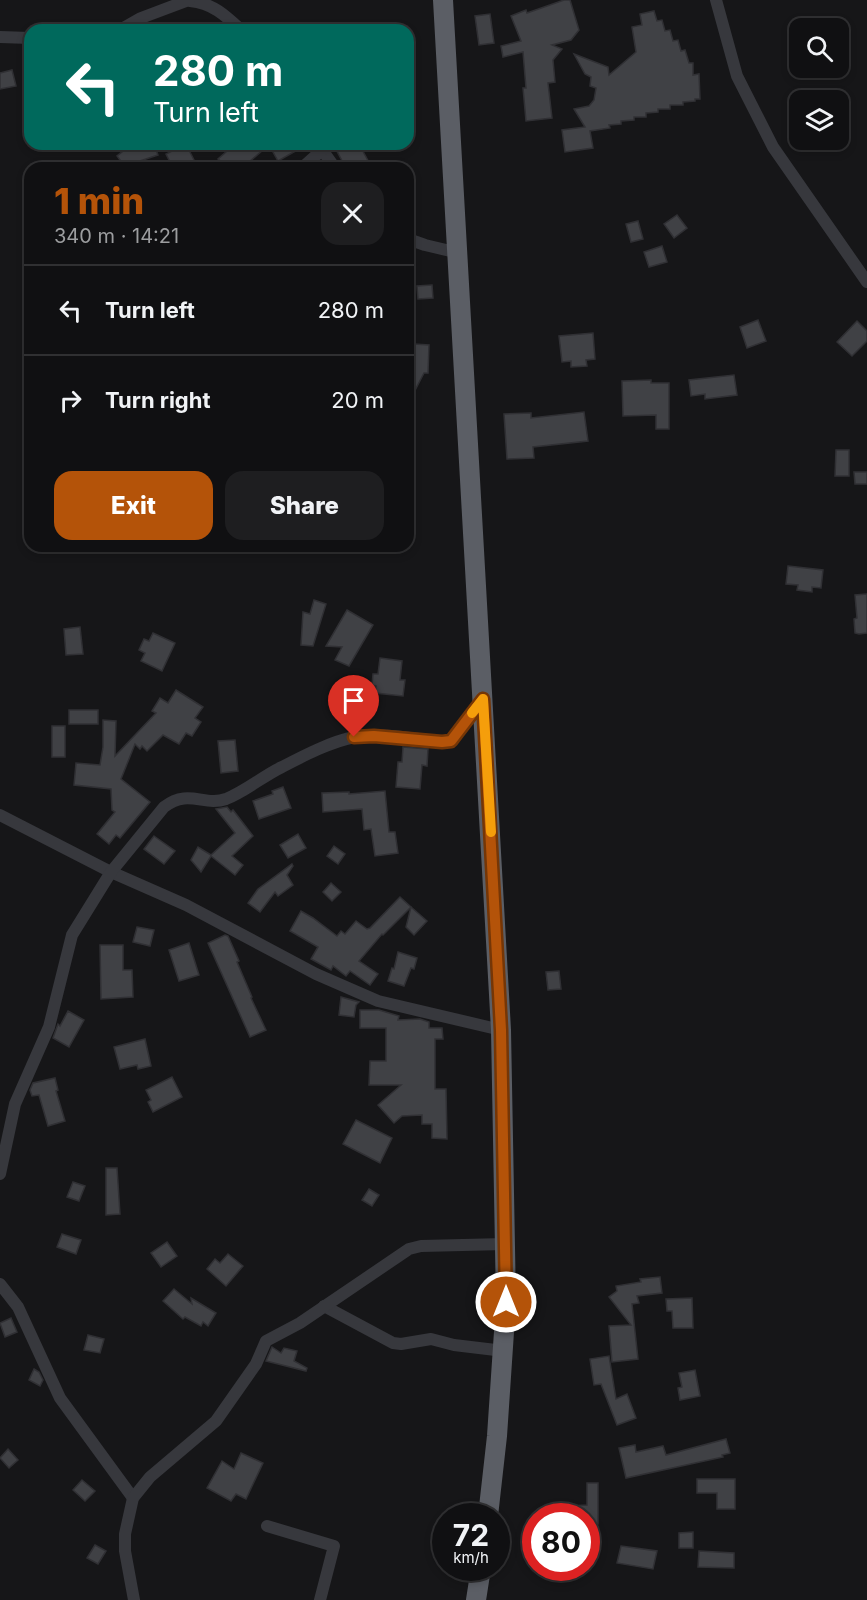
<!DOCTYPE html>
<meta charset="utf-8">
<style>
:root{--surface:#101012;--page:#1e1e20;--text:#f1f3f6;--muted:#9c9d9f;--line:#303032;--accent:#b45309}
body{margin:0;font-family:Inter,sans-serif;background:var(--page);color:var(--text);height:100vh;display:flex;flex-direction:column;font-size:22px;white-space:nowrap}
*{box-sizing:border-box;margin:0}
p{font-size:20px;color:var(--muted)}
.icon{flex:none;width:33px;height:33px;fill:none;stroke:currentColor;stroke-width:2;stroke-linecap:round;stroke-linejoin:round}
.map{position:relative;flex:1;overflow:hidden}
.panel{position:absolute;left:24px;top:162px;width:390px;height:390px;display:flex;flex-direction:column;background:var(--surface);border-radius:18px;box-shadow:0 3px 9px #0003,0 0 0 2px var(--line)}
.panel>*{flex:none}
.hud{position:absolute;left:24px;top:24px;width:390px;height:126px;border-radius:18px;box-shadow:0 3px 9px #0003,0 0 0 2px var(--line);background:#00695c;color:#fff;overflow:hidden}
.controls{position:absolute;left:789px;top:18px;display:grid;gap:12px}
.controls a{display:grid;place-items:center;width:60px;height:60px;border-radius:12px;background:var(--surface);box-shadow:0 3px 9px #0003,0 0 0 2px var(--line);font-size:30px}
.speed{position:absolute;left:432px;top:1503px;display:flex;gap:12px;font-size:30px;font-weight:700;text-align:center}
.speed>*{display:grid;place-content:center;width:78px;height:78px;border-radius:50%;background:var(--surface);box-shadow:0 3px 9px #0003,0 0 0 2px var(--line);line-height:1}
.speed small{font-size:15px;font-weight:400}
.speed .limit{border:9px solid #d22;background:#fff;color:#111}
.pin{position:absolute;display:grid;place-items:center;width:51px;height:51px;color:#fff;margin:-62px -26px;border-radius:50% 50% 50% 0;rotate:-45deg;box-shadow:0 0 6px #0007}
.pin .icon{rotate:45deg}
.me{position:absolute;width:66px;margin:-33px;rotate:0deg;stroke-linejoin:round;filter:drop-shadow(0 0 4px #0008)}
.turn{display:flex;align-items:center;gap:21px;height:126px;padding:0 30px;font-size:27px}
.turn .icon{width:78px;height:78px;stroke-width:2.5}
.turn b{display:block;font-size:42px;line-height:51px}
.round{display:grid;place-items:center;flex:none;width:63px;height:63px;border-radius:18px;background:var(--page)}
.headline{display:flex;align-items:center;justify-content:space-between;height:102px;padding:0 30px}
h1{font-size:36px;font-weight:800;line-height:45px;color:var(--accent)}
.primary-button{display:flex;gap:12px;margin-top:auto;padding:12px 30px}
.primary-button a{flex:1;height:69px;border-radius:18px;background:var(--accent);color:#fff;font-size:24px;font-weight:800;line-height:69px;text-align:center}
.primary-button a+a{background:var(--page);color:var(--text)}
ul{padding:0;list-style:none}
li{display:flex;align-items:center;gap:18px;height:90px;padding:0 30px;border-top:2px solid var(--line)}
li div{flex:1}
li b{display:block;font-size:22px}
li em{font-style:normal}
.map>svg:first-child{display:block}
</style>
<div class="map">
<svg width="867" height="1600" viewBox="0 0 867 1600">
<rect width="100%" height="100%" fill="#161618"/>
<g fill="#404145" stroke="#303034" stroke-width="1.5">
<path d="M564,0h6l9,30 -8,10 -19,5 10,4 -9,11 2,22 -7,1 4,35 -26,3 -3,-33h3l-3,-36 -20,5 -2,-11 20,-5 -10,-25 15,-6 1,3z"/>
<path d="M654,11l3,10 5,-1 3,11 5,-1 3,11 5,-1 3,11 4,-1 4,13h4v12l6,-1 1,25h-5v2l-12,1v3h-13v4h-12v3l-12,1v4h-12v3l-13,1v3l-12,1 1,3 -20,3 3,17 -28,4 -3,-22 23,-3 -11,-18 15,-3 5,-6 2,-12 -6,-2 1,-9 -6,-3 -11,-20 34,13 1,8 27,-23 -4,-25 10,-2 -2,-11z"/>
<path d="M490,14l4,29 -15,2 -4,-29z"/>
<path d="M12,70l4,16 -16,3v-16z"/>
<path d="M132,144h22l4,11 -18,6 -9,7h-5l-9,-12z"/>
<path d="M186,144l12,24h-25l-7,-14z"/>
<path d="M235,144h73l-30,17 -9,-16 -27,23h-12l-12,-9z"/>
<path d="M333,144h26l13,24h-26z"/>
<path d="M677,215l10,13 -13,10 -10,-14z"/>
<path d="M638,221l5,18 -12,3 -5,-18z"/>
<path d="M662,246l5,16 -18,5 -5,-15z"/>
<path d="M432,285l1,13 -15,1 -1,-13z"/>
<path d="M758,320l8,21 -19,7 -7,-21z"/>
<path d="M857,321l10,10v10l-15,15 -15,-14z"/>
<path d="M593,333l2,26 -9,1 1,6 -16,1v-6l-9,1 -3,-26z"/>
<path d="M414,344l15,1 -1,28h-4l-16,31v-27l4,-8z"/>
<path d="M734,375l3,20 -32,4v-5l-14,2 -2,-16z"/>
<path d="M651,380v3h18v46h-13v-14l-33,1 -1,-35z"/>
<path d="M584,412l4,29 -55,6 1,11 -27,1 -3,-45 27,-1v5z"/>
<path d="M836,450h13v26h-14z"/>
<path d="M854,472h13v12h-12z"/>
<path d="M788,566l35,4 -2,18 -9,-1v5l-15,-2 1,-5 -12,-1z"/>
<path d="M867,594v39l-8,1 -4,-1 -1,-14 3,-1 -2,-23z"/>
<path d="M314,600l12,4 -13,42 -12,-1 2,-33 7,2z"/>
<path d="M347,610l26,15 -24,41 -14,-6 7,-13 -16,-1z"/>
<path d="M80,627l3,27 -17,1 -2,-26z"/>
<path d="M153,633l22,10 -13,28 -21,-10 4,-8 -6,-3 5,-11 5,2z"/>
<path d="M380,658l22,3 -2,19h5l-2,16 -28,-3 1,-7 -4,-1 1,-11h5z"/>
<path d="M176,690l27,17 -8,11 6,4 -9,14 -6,-3 -7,11 -16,-9 -16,16 -5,-5 -2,3 -5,-5 -14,35 29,23 -30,36 -4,-3 -7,9 -12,-10 18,-22 -3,-2 -1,-21 -37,-4 2,-22 24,2 3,-18v-27l13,1 -1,35 41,-43 -4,-2 8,-13 8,5z"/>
<rect x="69" y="710" width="29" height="14"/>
<rect x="52" y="726" width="13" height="31"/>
<path d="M235,740l3,31 -17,2 -3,-32z"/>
<path d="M403,747l25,2 -1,17 -5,-1 -2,24 -24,-2 2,-25h4z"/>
<path d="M283,787l8,21 -32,11 -6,-18 20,-7 -1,-3z"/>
<path d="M385,791l4,41h6l3,21 -23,3 -4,-27 -7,1 -2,-21 -39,3 -1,-19 27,-1v2z"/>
<path d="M227,807l4,5 2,-2 20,26 -21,20 11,9 -8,10 -24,-19 -10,16 -10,-12 7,-13 13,8 24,-22 -19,-24z"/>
<path d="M298,834l8,14 -18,10 -8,-13z"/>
<path d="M154,836l21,15 -11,13 -20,-15z"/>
<path d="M334,846l11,8 -7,10 -11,-8z"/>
<path d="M292,864l1,2 -6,9 6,10 -15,11 -3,-4 -15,20 -12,-9 10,-14z"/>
<path d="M331,883l10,9 -9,9 -9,-9z"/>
<path d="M400,897l11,10 -28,28 -1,-1 -23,27 19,13 -8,11 -20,-14 -4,5 -13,-10 -2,4 -20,-11 7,-12 -28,-16 11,-20 12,7 24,18 4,-5 4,3 11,-13 11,8 3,-1z"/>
<path d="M411,907l16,14 -13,14 -8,-8z"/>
<path d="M137,927l17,3 -4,16 -17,-4z"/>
<path d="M225,935l3,1 11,25 -2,1 15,35 -1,1 15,32 -16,7 -42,-94z"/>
<path d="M189,943l10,32 -20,6 -10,-31z"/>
<path d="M100,945h23v25h9l1,27 -32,2z"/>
<path d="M398,952l19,6 -3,11 -3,-1 -7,18 -16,-5 4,-13 2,1z"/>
<path d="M559,971l2,18 -13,1 -2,-18z"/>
<path d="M341,997l18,5 -3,3 -2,12 -15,-2z"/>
<path d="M360,1010h19l20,6 -1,4 22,-1 9,3v6h13l1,11h-8v50h11l1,50 -15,-1v-14h-10v-9l-20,1 -8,7 -16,-18 23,-20h-32l1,-24h16v-33h-26z"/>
<path d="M68,1011l16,9 -15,27 -16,-9 5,-14 2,2z"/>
<path d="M145,1039l6,27 -13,3 -1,-4 -17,4 -6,-22z"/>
<path d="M172,1077l10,20 -29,15 -5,-10 3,-2 -5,-10z"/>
<path d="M55,1078l3,12 -2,1 9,30 -17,5 -9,-31 -7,1 -2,-6 3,-7z"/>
<path d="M356,1120l36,18 -12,25 -37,-19z"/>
<path d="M106,1168h11l3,46 -14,1z"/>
<path d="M73,1182l12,4 -6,15 -12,-4z"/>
<path d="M369,1189l10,6 -7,11 -10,-6z"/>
<path d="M62,1234l19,6 -5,14 -19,-7z"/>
<path d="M167,1242l10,14 -16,11 -10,-14z"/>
<path d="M228,1254l15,12 -17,20 -19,-17 8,-10 5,4z"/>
<path d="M660,1277l2,16 -25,3 2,7 -7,1 6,55 -26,3 -3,-36 22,-1 -22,-28 8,-6 -1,-5 25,-4 -1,-3z"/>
<path d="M174,1289l18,15 -1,-6 25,15 -8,13 -5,-4 -2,4 -16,-9 -2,2 -20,-18z"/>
<path d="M692,1298l1,30h-20l-1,-17h-5l-1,-12z"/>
<path d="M11,1318l6,14 -12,5 -5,-14z"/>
<path d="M88,1335l16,4 -4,14 -16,-3z"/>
<path d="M272,1347l9,6 3,-5 13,3 -3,10 13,7 -1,3 -40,-10z"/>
<path d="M609,1356l7,43 11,-5 9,24 -19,7 -16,-41 -7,1 -4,-26z"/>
<path d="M34,1369l5,3 4,8 -3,6 -11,-6z"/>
<path d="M695,1370l5,26 -20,4 -2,-12 4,-1 -3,-14z"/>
<path d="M726,1439l4,14 -8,2 1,2 -97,21 -7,-30 16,-3 1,7 27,-6 3,9z"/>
<path d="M8,1449l10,11 -9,8 -9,-10z"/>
<path d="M241,1453l22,10 -17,36 -10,-5 -5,7 -24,-13 15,-27 12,8z"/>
<path d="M697,1479h38v30h-18v-16h-20z"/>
<path d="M82,1480l13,11 -10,10 -12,-11z"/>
<path d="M587,1483h11v41h-12v-8h-16v-10l17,-1z"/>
<path d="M693,1532v16h-14v-15z"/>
<path d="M95,1545l11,6 -8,13 -11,-6z"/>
<path d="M621,1546l36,5 -4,18 -36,-6z"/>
<path d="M699,1551l35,2v15l-36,-1z"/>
</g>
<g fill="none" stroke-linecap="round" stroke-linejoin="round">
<g stroke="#37383d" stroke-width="12">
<path d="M716,0l21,76 36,71 94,135"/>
<path d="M190,1c22,2 35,14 51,29"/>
<path d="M120,30l21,-12 48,-18"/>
<path d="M0,37l30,1"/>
<path d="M318,144l17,24"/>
<path d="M302,168l20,-18"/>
<path d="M408,239l17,6 34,8"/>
<path d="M0,815l111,57 75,33 130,69 62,27 123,29"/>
<path d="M0,1174l15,-70 34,-77 23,-92 39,-63 53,-65c25,-19 40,0 62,-8 20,-8 37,-23 56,-32 21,-11 50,-26 73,-30 28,-5 60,2 88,5l8,-1 31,-40"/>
<path d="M0,1284l18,23 42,91 73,100"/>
<path d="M324,1306l69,37 8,1 30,-5 23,6 50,6"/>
<path d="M267,1526l67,20 -14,54"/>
<path d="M134,1600l-9,-49v-17l8,-36 17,-21 66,-56 40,-57 10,-23 34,-18 109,-74 12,-3 84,-2"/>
</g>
<g stroke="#5b5e65" stroke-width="20">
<path d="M443,0l58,1030 5,272 -9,134 -9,80"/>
<path d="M476,1600l5,-32"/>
</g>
</g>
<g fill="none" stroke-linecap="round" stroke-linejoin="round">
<defs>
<path id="route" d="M354,737l20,-1 68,6 9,-1 32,-42 18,331 5,272"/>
</defs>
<use href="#route" stroke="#753606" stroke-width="15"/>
<use href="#route" stroke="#b45309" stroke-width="10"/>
<path stroke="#f59e0b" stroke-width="10" d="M472,713l11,-14 8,133"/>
</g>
</svg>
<div class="controls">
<a><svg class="icon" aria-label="search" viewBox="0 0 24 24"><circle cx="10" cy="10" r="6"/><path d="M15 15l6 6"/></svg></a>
<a><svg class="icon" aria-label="layers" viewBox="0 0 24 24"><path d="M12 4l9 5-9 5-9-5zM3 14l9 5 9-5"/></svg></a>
</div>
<div class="speed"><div>72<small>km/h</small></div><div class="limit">80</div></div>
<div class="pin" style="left:354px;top:737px;background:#d93025"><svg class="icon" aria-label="arrive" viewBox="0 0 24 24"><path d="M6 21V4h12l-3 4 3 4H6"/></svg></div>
<svg class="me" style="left:506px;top:1302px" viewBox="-20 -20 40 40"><circle r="17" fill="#b45309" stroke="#fff" stroke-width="3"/><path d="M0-11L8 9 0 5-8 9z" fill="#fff"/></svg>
<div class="hud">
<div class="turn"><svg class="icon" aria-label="left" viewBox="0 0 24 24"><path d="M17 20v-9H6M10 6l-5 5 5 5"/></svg><div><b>280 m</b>Turn left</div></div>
</div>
<section class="panel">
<div class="headline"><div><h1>1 min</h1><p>340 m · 14:21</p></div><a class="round"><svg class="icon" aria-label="close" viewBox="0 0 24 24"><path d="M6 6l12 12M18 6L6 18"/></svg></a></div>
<ul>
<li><svg class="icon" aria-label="left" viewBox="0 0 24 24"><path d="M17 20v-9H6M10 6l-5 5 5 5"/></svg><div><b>Turn left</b></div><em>280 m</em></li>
<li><svg class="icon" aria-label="right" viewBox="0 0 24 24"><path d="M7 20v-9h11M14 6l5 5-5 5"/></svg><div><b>Turn right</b></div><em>20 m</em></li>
</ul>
<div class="primary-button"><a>Exit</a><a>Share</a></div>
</section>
</div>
